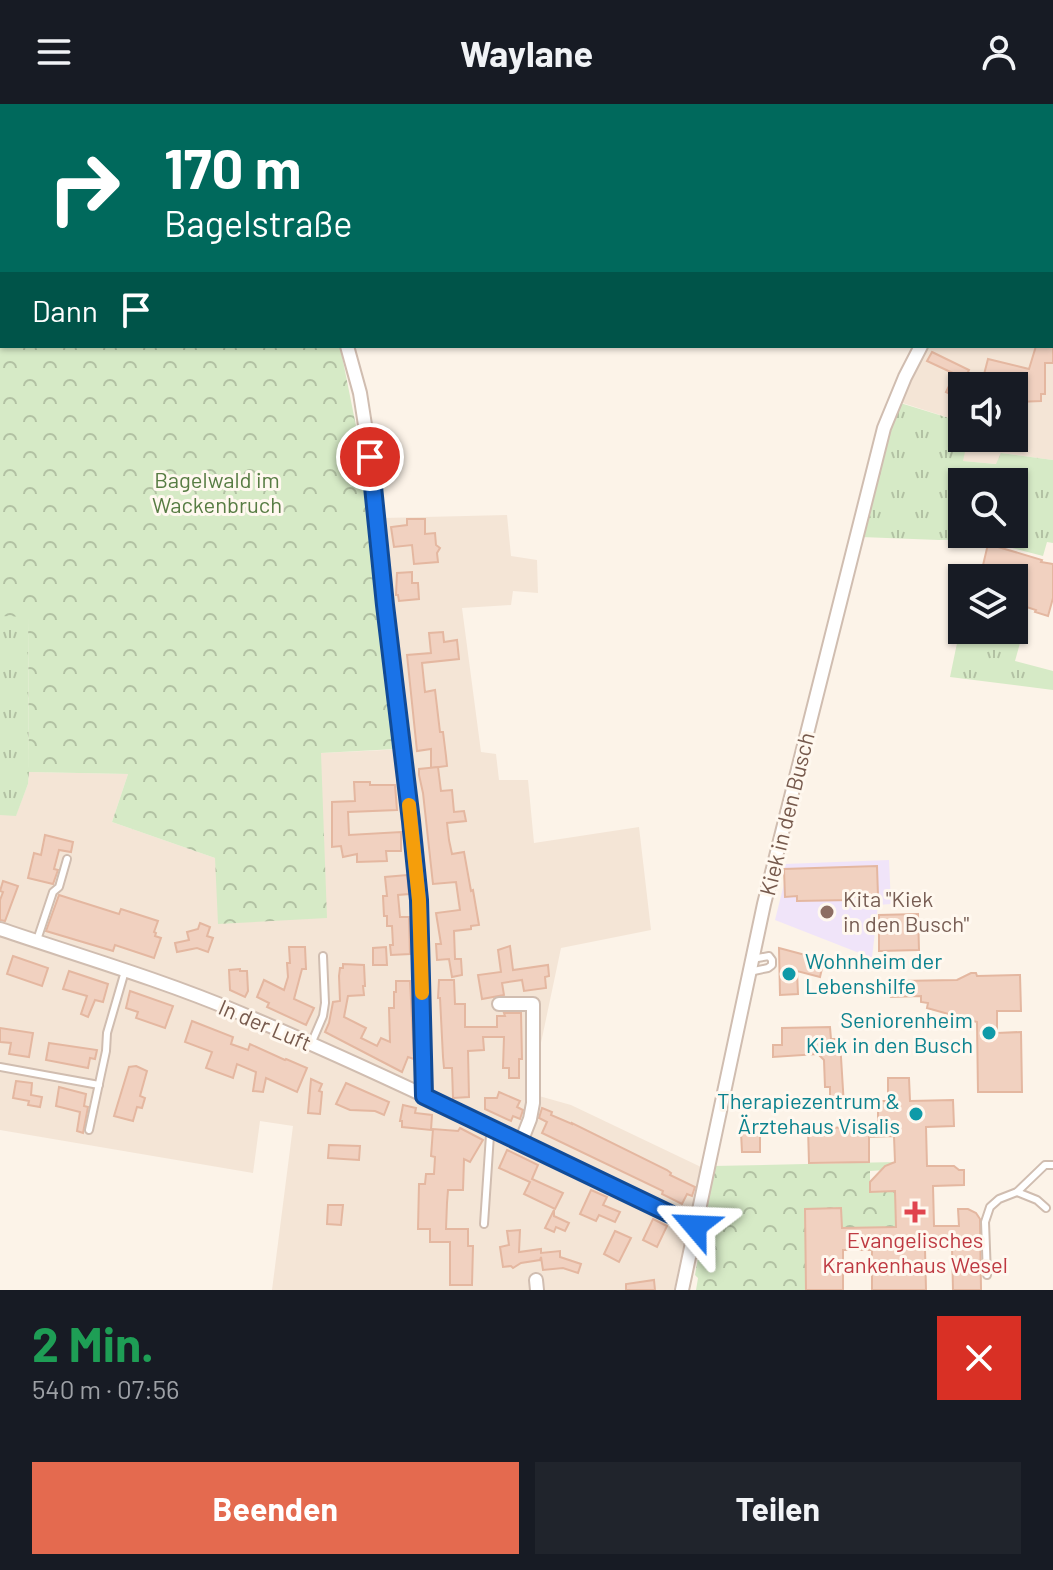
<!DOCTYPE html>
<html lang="de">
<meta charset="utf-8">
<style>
:root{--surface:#171b24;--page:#20242c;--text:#f1f3f6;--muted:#9ea1a6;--accent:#e46a4f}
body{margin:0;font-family:Barlow,sans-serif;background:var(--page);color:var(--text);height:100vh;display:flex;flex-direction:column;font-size:30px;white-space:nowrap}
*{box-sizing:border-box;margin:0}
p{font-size:26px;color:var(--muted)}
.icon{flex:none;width:44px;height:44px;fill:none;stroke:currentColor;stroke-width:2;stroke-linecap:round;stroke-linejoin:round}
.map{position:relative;height:1186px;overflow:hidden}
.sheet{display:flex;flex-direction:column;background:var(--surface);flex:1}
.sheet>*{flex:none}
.banner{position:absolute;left:0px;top:0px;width:1054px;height:244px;box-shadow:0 2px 6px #0004;background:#00695c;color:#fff;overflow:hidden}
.buttons{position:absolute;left:948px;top:268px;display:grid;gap:16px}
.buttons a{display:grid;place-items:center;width:80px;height:80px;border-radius:0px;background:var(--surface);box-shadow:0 2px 6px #0004;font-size:40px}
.pin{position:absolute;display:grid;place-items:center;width:68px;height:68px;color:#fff;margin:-34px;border:4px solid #fff;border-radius:50%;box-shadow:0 2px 8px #0007}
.me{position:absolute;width:88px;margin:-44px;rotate:296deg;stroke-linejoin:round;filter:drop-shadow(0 0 6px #0008)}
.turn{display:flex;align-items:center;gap:28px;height:168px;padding:0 32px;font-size:36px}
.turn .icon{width:104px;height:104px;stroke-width:2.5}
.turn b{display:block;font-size:56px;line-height:68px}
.then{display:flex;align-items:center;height:76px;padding:0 32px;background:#0003;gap:16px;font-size:30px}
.round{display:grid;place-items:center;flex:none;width:84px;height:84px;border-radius:0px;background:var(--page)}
.overview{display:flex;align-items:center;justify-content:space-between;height:136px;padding:0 32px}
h1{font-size:48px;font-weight:700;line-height:60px;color:#1e9e55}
.cta{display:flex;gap:16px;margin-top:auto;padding:16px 32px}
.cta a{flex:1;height:92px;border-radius:0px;background:var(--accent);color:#fff;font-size:32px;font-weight:700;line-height:92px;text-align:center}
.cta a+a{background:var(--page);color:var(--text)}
header{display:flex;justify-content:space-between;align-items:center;height:104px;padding:0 32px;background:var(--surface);font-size:36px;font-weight:700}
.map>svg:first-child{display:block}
</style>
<header><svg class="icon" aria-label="menu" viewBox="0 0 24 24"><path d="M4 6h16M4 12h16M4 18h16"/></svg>Waylane<svg class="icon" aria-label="person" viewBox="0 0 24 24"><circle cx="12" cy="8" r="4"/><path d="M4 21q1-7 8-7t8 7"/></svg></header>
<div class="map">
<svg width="1053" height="1186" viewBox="0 0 1053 1186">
<defs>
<pattern id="grass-tufts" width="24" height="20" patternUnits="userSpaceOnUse" patternTransform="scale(2)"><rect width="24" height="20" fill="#d6eac6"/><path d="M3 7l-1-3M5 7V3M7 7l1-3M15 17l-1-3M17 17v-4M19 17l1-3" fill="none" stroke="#b2c1a3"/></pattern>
<pattern id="forest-crowns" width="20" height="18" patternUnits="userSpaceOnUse" patternTransform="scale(2)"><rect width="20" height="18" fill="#d6eac6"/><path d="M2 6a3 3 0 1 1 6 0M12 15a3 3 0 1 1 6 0" fill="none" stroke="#b2c1a3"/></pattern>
</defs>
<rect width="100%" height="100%" fill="#fcf3e8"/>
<g fill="#f4e5d6">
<path d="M945,0h108v356l-52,-7 -4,11 -35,-3 6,-23h46v-52h-52v36l-72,-23 27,-53h135v-240h-107z"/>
<path d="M507,411l4,41 26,4 1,33 -25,-2 -2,14 -49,3 19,144 15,2 3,26h29l6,63 105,-16 12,103 -90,18 -23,109 1,39 32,9 130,62 -27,123h-402l21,-164 -33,-5 -7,52 -253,-43v-315h16l12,-31 1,-12 99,2 -16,48 103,36 106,-105 86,-4 -24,-231z"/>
</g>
<path fill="#f0e4f9" d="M889,756l2,44 -13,1 -6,53 -97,-38 9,-36v-20z"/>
<g fill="url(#grass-tufts)" fill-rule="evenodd">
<path d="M897,298l65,20v16h6l-5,23 33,3 5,-11 52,7v83l-6,-1 -4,14 -65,-17 -39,1 -78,-3 25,-104zM962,378h52v52h-52z"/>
<path d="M1014,506l14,4 -13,47 38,10v19l-103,-13 12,-58v11h52z"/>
<path d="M0,512h28l1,156 -1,12 -12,32 -16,-1z"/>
</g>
<g fill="url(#forest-crowns)">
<path d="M0,0h271l1,2h-270v240h338l19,95 37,308 -75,4 6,165 -109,6 -3,-66 -103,-36 16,-48 -99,-2 -1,-155 -28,-1z"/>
<path d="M895,1058v2l-10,2 -1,4 -14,1v20h25l1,36 -54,1 -1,-20 -36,1 1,81h-110l2,-12 -3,-3 12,-67 -3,-1 9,-41z"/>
</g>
<g fill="#f1d1c0" stroke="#e4b7a0" stroke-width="2">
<path d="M1036,242h17v17h-8v31h-4v7l-27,1v-16h-33l7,-27 41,10z"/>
<path d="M932,248l37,18 -13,27 -10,-5 9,-18 -28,-13z"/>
<path d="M407,415h18v15l10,-1 1,12 4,3 -3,5 1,9 -24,2 -2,-19 -18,2 -3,-20 16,-2z"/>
<path d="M988,440l54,16 -1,2 12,2v34l-5,18 -13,-4 1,-2 -22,-7v-25h-34z"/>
<path d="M412,468v11h6l1,16 -20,2 -1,-6h-2l1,-22z"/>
<path d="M443,528l1,10 13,-2 2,19 -37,4 3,29 10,-2 5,42h3l3,24 1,10 -16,2v-19l-14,2 -10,-96 24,-2 -2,-20z"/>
<path d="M438,663l3,24 11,-1 2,22 10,-1 2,10 -19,2 2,17 3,14 12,-2 7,39 2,-1 6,35 -8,1v3l-17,2 1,28h6l1,16 -10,2 -3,-18 -12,1 -1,-16h5l-5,-31 24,-3 -4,-28 -23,2 -10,-91 -4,-18v-6z"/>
<path d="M354,678h16v3h25l2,25 -49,2 1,23 52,-3v19h-15l1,10 -30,1v-8l-14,3 -2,-11 -9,1v-45l23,-1z"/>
<path d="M45,731l28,7 -2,10 -12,-2 -5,19 4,1 -5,14 -25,-6 6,-25 7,2z"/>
<path d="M877,762l1,30 -28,1v3l-53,1v-5l-12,1 -1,-28z"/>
<path d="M407,771l2,19 -11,1 2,22h9l1,37 -19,1 -1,-10h3l-1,-19h-5v-10h-3l-1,-20h4l-2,-19z"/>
<path d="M3,777l15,5 -13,35 -5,-1v-20l3,-8 -3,-1z"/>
<path d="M59,791l60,19 2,-5 37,12 -4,11 2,1 -1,3 6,2 -7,20 -39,-13 -2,6 -67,-20z"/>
<path d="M918,810l1,36 -40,1v-36z"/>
<path d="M200,819l10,4 -3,9 6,2 -5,14 -11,-4 -20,4 -2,-9 14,-3 -2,-8 11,-3z"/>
<path d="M510,842l3,24 35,-5 1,11 -4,1 1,11 -22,3 -2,-11 -20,3 2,12 -22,4 -4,-24 23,-3 -3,-22z"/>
<path d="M289,843h16l1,22h-4l-8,30 20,9 -8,17 -39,-18 2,-4 -12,-6 7,-17 20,10 4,-13 -1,-14h3z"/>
<path d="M386,843l1,18h-14v-17z"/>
<path d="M779,844l45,12 -4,17 -23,-6 1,23 -18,1z"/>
<path d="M13,852l35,12 -6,18 -35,-12z"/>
<path d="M343,860l21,1 1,21h-2l1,9 -16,1 -4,21 22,11 -5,10 16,8 4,-8 9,4 -1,-34h5v-16h2v-11h14l4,78 -6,-2 -6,15 -77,-40 4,-9 4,-21 7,-1 -1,-25 1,-8h3z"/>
<path d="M240,865v2h7l1,20 -3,6 -15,-7 -1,-20z"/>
<path d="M69,867l39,13 -5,18 -8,-2 -7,17 -7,-3 6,-18 -24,-7z"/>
<path d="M971,869h5l1,3 43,-1 1,36h-24v22l24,-1 1,60h-44l-1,-70 -50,-14 1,-5 -7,-1v-6l-29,1 7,-7v-9l58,-1z"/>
<path d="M439,876h15l1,24h10v23h32v-11h8l-1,-3h17l1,46h-3v19h-10v-10h-6l1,-31h-21l1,13 -16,1 1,46 -16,1 -1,-30h-8l-1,-11 -3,-59h-2z"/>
<path d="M130,887l43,15 -8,22 -29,-10 2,-6 -12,-4z"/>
<path d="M192,917l41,16 -2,7 17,6 2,-6 35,16 1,-1 21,9 -10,24 -31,-14 -3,14 -10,-1 3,-19 -19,-8 -4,14 -27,-10 6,-16 -27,-10z"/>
<path d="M830,923l1,12h7l2,2 4,65h-13l2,-9h-3v-10h-5l-1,-27 -6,-6 -45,3v-12h9v-17z"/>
<path d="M0,924l33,5 -4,24 -20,-3 2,-11 -11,-1z"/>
<path d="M49,939l48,7 -2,9 -5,-1 -2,10 -42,-8z"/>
<path d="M136,962l11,5 -7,25 5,2 -3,10 -5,-1 -4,14 -19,-5 15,-49z"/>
<path d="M888,974h21l1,23 43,-1 1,26 -28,1 1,39h27l5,4h5v15l-31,1 1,40h25l-1,-17h10l8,4 4,6 1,71h-28l-1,-42 -27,1 1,41h-54v-40h-29v40h-37l-1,-81 36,-1 1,20 54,-1 -1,-36 -25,1v-10l15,-16 10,-4 -1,-26 -25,1v25l-60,1 -1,-35 70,-1v-26h10z"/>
<path d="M311,975l11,5 -3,7 3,1 -2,22 -12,-1z"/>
<path d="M16,977l16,2 -1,12 11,2 -2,10 -12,-2 1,-4 -16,-3z"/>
<path d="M346,979l43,19 -5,13 -9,-4 -25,-1 -14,-6z"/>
<path d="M59,983l27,7 -2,12 4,1 -5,26 -6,-2 3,-19 -24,-6z"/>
<path d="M499,988l21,9 -3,6 6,3 -3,9 -7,-3 -2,5 -26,-12v-11h12z"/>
<path d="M403,1001l13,3 -1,5 17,2 -1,15 -29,-3v-6h-2z"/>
<path d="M542,1004l10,4 -1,3 21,9v-1l95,47 4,3 -1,2 25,12 -3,9 -5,-2 -5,10 -20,-10 1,-3 -121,-58 5,-11 -8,-4z"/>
<path d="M460,1024l23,12 -13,22 -6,-3 -1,31h-15l-1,13 -1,26h22v17h5l-1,39h-22v-43h-20v-13h-12l1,-45h6l1,-10h8l1,-17 -4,-1 2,-27 25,2z"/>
<path d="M741,1028h19v20h-18z"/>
<path d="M329,1041l31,1 -1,14 -31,-2z"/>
<path d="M507,1046l31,15 -6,14 31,14 -8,16 -31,-15 6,-12 -31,-14z"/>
<path d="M591,1086l16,7 -4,8 17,7 -5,10 -16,-7 -3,6 -16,-7z"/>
<path d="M328,1101h15l-2,20 -14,-1z"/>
<path d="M554,1106v6l15,7 -4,8 -9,-4 -2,5 -9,-4z"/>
<path d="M653,1115l14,7 -10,21 -14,-7z"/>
<path d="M520,1126l-1,22 22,-3v4l19,-2v6l21,7 -3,9 -15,-5 -20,2 -2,-13 -1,3 -19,3 -8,5 -2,-2 -8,1 -3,-20 9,-2 -2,-14z"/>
<path d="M615,1127l16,7 -12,24 -15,-8z"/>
<path d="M654,1176l1,10h-29v-6z"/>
</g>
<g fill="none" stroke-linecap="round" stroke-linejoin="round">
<defs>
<g id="lane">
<path d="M37,836l16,-48 6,-5 8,-28"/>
<path d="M749,868l19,-4 4,-3v-5l-3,-4 -17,3"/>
<path d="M311,940l12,-28 2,-13 -2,-47"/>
<path d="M0,963l99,18"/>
<path d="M89,1026l17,-79 1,-18 18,-62"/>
<path d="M1017,1088l20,8 9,8"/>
<path d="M484,1120l6,-89 3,-6"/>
<path d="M987,1171l-2,-53 5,-15 9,-8 18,-7 28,-27h8"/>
</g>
<g id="street">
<path d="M277,0l1,2"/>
<path d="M1000,2l1,-2"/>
<path d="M347,242l13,47 10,64 15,148 26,216 8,79 5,196"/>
<path d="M0,825c80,27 162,51 240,84 154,65 304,140 455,213"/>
<path d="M499,900h34v99l-3,16 -9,23"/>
<path d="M536,1176l1,10"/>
<path d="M682,1186l82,-386 120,-476 21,-51 16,-31"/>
</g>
</defs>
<use href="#lane" stroke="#d0bdb0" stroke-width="10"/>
<use href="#street" stroke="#d0bdb0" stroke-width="16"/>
<use href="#lane" stroke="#fff" stroke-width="6"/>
<use href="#street" stroke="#fff" stroke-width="12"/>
</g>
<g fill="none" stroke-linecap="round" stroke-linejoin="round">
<defs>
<path id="route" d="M370,353l15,148 26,216 8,79 5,196 271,130"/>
</defs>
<use href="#route" stroke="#114b97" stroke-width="20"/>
<use href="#route" stroke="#1a73e8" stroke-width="14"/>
<path stroke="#f59e0b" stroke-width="14" d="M409,701l10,95 3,93"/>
</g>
<circle fill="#8d6e63" stroke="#fff8ef" stroke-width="3" cx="827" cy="808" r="8"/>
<g fill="#0f9aa8" stroke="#fff8ef" stroke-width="3">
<circle cx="789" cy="870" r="8"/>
<circle cx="989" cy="929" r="8"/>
<circle cx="916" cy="1010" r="8"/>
</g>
<path fill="#e0444e" stroke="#fff8ef" stroke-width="3" d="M911 1096h8v8h8v8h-8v8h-8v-8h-8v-8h8z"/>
<g text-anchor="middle" stroke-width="6" stroke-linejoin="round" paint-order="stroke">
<g font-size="22" fill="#577c43" stroke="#fff8ef">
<text x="217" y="384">Bagelwald im<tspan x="217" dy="25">Wackenbruch</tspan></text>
</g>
<g font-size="22" fill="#76594c" stroke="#fff8ef">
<text transform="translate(787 710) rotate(-76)" y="8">Kiek in den Busch</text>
<text transform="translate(265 921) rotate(23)" y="8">In der Luft</text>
</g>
<g font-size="22" fill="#785e54" stroke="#fff8ef" text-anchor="start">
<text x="843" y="803">Kita "Kiek<tspan x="843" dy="25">in den Busch"</tspan></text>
</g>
<g font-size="22" fill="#0d838f" stroke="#fff8ef" text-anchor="end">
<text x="805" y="865" text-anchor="start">Wohnheim der<tspan x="805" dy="25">Lebenshilfe</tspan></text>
<text x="973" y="924">Seniorenheim<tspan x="973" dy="25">Kiek in den Busch</tspan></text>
<text x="900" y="1005">Therapiezentrum &amp;<tspan x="900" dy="25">Ärztehaus Visalis</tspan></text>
</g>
<g font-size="22" fill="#be3a42" stroke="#fff8ef">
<text x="915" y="1144">Evangelisches<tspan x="915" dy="25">Krankenhaus Wesel</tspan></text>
</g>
</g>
</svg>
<div class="buttons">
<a><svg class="icon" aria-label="sound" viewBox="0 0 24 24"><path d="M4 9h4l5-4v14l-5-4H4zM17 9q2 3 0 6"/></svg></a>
<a><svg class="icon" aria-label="search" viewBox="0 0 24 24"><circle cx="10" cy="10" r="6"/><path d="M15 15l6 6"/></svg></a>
<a><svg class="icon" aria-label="layers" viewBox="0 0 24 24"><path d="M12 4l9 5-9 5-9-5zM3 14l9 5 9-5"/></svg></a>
</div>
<div class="pin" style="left:370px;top:353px;background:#d93025"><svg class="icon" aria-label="arrive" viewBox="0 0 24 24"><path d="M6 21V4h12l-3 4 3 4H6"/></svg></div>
<svg class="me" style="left:695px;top:1122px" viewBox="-20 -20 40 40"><path d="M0-17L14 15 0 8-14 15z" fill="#1a73e8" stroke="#fff" stroke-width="4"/></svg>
<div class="banner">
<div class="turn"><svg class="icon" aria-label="right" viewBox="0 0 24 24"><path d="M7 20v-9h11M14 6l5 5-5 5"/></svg><div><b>170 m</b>Bagelstraße</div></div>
<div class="then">Dann<svg class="icon" aria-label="arrive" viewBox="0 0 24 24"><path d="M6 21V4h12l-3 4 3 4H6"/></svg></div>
</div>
</div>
<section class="sheet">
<div class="overview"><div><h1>2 Min.</h1><p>540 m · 07:56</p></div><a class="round" style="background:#d93025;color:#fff"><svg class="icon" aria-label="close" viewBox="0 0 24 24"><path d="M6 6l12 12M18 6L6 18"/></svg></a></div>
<div class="cta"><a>Beenden</a><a>Teilen</a></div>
</section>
